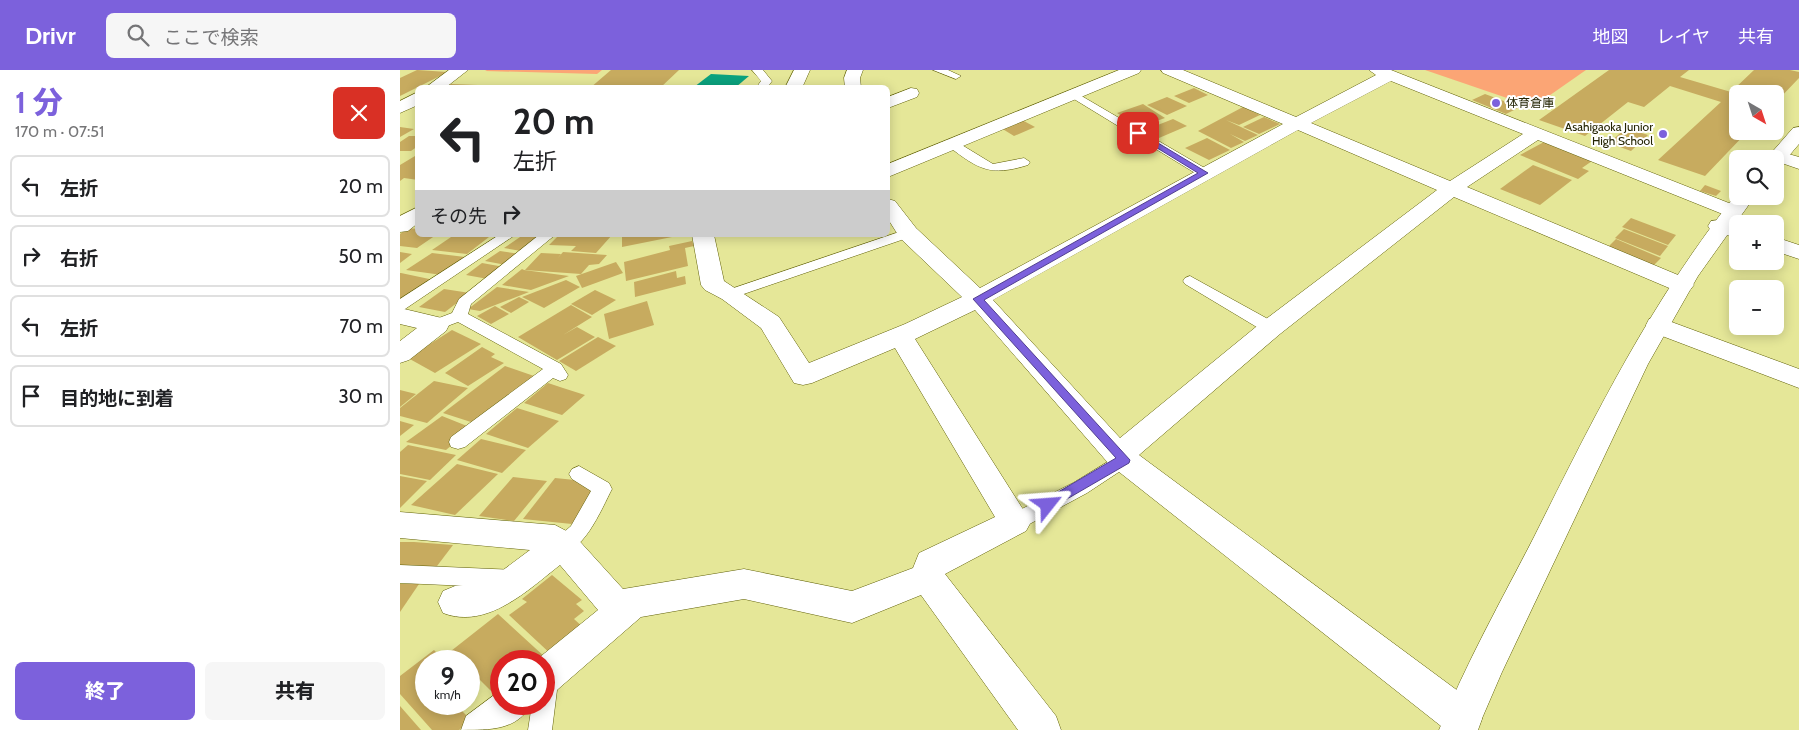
<!DOCTYPE html>
<html lang="ja">
<meta charset="utf-8">
<style>
:root{--surface:#fff;--page:#f6f6f6;--text:#202124;--muted:#757577;--line:#e0e0e0;--accent:#7c61dc}
body{margin:0;font-family:Cabin,"Noto Sans JP",sans-serif;background:var(--page);color:var(--text);height:100vh;display:flex;flex-direction:column;font-size:19px;white-space:nowrap}
*{box-sizing:border-box;margin:0}
p{font-size:16px;color:var(--muted)}
.icon{flex:none;width:28px;height:28px;fill:none;stroke:currentColor;stroke-width:2;stroke-linecap:round;stroke-linejoin:round}
.map{position:relative;flex:1;overflow:hidden}
.side{display:flex;flex-direction:column;background:var(--surface);width:400px}
.side>*{flex:none}
.banner{position:absolute;left:15px;top:15px;width:475px;height:152px;border-radius:8px;box-shadow:0 2px 12px #0003;background:#fff;color:var(--text);overflow:hidden}
.needle{width:32px;rotate:141deg}
.fabs{position:absolute;left:1329px;top:15px;display:grid;gap:10px}
.fabs a{display:grid;place-items:center;width:55px;height:55px;border-radius:8px;background:var(--surface);box-shadow:0 2px 12px #0003;font-size:25px}
.speed{position:absolute;left:15px;top:580px;display:flex;gap:10px;font-size:25px;font-weight:700;text-align:center}
.speed>*{display:grid;place-content:center;width:65px;height:65px;border-radius:50%;background:var(--surface);box-shadow:0 2px 12px #0003;line-height:1}
.speed small{font-size:12px;font-weight:400}
.speed .limit{border:8px solid #d22;background:#fff;color:#111}
.pin{position:absolute;display:grid;place-items:center;width:42px;height:42px;color:#fff;margin:-21px;border-radius:10px;box-shadow:0 2px 8px #0006}
.me{position:absolute;width:55px;margin:-28px;rotate:62deg;stroke-linejoin:round;filter:drop-shadow(0 0 4px #0008)}
.turn{display:flex;align-items:center;gap:18px;height:105px;padding:0 15px;font-size:22px}
.turn .icon{width:65px;height:65px;stroke-width:2.5}
.turn b{display:block;font-size:35px;line-height:42px}
.then{display:flex;align-items:center;height:48px;padding:0 15px;background:#0003;gap:10px;font-size:19px}
.round{display:grid;place-items:center;flex:none;width:52px;height:52px;border-radius:8px;background:var(--page)}
.head{display:flex;align-items:center;justify-content:space-between;height:85px;padding:0 15px}
h1{font-size:30px;font-weight:800;line-height:38px;color:var(--accent)}
.cta{display:flex;gap:10px;margin-top:auto;padding:10px 15px}
.cta a{flex:1;height:58px;border-radius:8px;background:var(--accent);color:#fff;font-size:20px;font-weight:800;line-height:58px;text-align:center}
.cta a+a{background:var(--page);color:var(--text)}
ul{padding:0;list-style:none}
li{display:flex;align-items:center;gap:15px;height:62px;margin:0 10px 8px;padding:0 5px;border:2px solid var(--line);border-radius:8px}
li div{flex:1}
li b{display:block;font-size:19px}
li em{font-style:normal}
header{display:flex;align-items:center;gap:30px;box-sizing:border-box;height:70px;padding:0 25px;background:var(--accent);color:#fff}
header strong{font-size:24px}
nav{display:flex;gap:28px;margin-inline-start:auto;font-size:18px}
.search{width:350px;height:45px;background:var(--page);display:flex;align-items:center;gap:12px;box-sizing:border-box;padding:0 18px;border-radius:8px;color:var(--muted);font-size:19px}
main{display:flex;flex:1;min-height:0}
.map>svg:first-child{display:block}
</style>
<header>
<strong>Drivr</strong>
<div class="search"><svg class="icon" aria-label="search" viewBox="0 0 24 24"><circle cx="10" cy="10" r="6"/><path d="M15 15l6 6"/></svg>ここで検索</div>
<nav><a>地図</a><a>レイヤ</a><a>共有</a></nav>
</header>
<main>
<section class="side">
<div class="head"><div><h1>1 分</h1><p>170 m · 07:51</p></div><a class="round" style="background:#d93025;color:#fff"><svg class="icon" aria-label="close" viewBox="0 0 24 24"><path d="M6 6l12 12M18 6L6 18"/></svg></a></div>
<ul>
<li><svg class="icon" aria-label="left" viewBox="0 0 24 24"><path d="M17 20v-9H6M10 6l-5 5 5 5"/></svg><div><b>左折</b></div><em>20 m</em></li>
<li><svg class="icon" aria-label="right" viewBox="0 0 24 24"><path d="M7 20v-9h11M14 6l5 5-5 5"/></svg><div><b>右折</b></div><em>50 m</em></li>
<li><svg class="icon" aria-label="left" viewBox="0 0 24 24"><path d="M17 20v-9H6M10 6l-5 5 5 5"/></svg><div><b>左折</b></div><em>70 m</em></li>
<li><svg class="icon" aria-label="arrive" viewBox="0 0 24 24"><path d="M6 21V4h12l-3 4 3 4H6"/></svg><div><b>目的地に到着</b></div><em>30 m</em></li>
</ul>
<div class="cta"><a>終了</a><a>共有</a></div>
</section>
<div class="map">
<svg width="1399" height="660" viewBox="0 0 1399 660">
<rect width="100%" height="100%" fill="#e5e798"/>
<g fill="#fba575">
<path d="M87,0h115l-5,4 -112,-3z"/>
<path d="M1025,0h161l-53,37z"/>
</g>
<path fill="#0ba27e" d="M311,4l38,2 -13,11h-42z"/>
<g fill="#c7ab5f">
<path d="M17,0l31,2 -48,24v-18z"/>
<path d="M211,0h68l-19,18h-70z"/>
<path d="M1209,0h80l-9,7 51,15 23,-22h36l9,2v6l-24,25v-9h-37v37h10l-43,45 -47,-16 63,-58 -51,-16 -26,21 -16,-5 -43,34 -46,-16z"/>
<path d="M51,14l53,2v2h-58z"/>
<path d="M794,18l14,7 -19,8 -15,-7z"/>
<path d="M1085,24l35,13 -14,7 -34,-14z"/>
<path d="M767,27l20,9 -20,9 -20,-10z"/>
<path d="M743,34l22,14 -26,9 -22,-14z"/>
<path d="M843,37l17,8 -21,10 -13,-5 32,15 -13,6 -15,-7 14,8 -13,6 -33,-17z"/>
<path d="M864,47l16,7 -21,10 -16,-7z"/>
<path d="M773,49l14,7 -28,12 -14,-8z"/>
<path d="M622,50l13,7 -21,9 -13,-8z"/>
<path d="M0,57l14,2 -14,8z"/>
<path d="M1226,58l22,7 -17,16 -22,-8z"/>
<path d="M9,66h9v10l-7,5h-11v-9z"/>
<path d="M807,68l23,12 -21,10 -24,-12z"/>
<path d="M1144,72l48,19 -10,7 7,3 -11,8 -58,-24z"/>
<path d="M15,86h3v24l-14,-2 -4,3v-16z"/>
<path d="M1133,95l39,15 -32,25 -40,-16z"/>
<path d="M1305,115l16,6 -5,5 -16,-5z"/>
<path d="M1231,148l45,17 -8,10 -46,-18z"/>
<path d="M8,158l10,1v6h18l-19,13 -17,-2v-12z"/>
<path d="M1224,159l44,17 -8,10 -45,-18z"/>
<path d="M54,165h18l17,2 -22,17 -35,-4z"/>
<path d="M123,165h20l-22,16 -17,-3z"/>
<path d="M159,165h53l-16,18 -25,-2 5,-5 -27,-1z"/>
<path d="M222,165h55v1l-55,11z"/>
<path d="M1216,169l45,19 -9,9 -45,-19z"/>
<path d="M292,171l2,5 -9,2 3,18 -62,15 -2,-19 46,-12 -1,-4z"/>
<path d="M100,181l20,3 -14,11 -21,-4z"/>
<path d="M0,182l12,2 -12,9z"/>
<path d="M163,182l44,3 -8,9 -10,1 -8,9 -56,-4 16,-17 20,1 -4,5z"/>
<path d="M32,183l33,4 -23,18 -36,-5z"/>
<path d="M216,192l7,11 -41,15 -6,-12z"/>
<path d="M82,193l22,4 -16,12 -22,-4z"/>
<path d="M122,199l2,1 45,6 -38,14 -29,-5z"/>
<path d="M276,201l1,7 8,-2 1,8 -51,13 -1,-15z"/>
<path d="M0,203h1l33,7 -34,23z"/>
<path d="M166,210l14,7 -36,21 -22,-11z"/>
<path d="M97,217l32,5 -49,19 -12,-2z"/>
<path d="M44,219l26,4 -25,19 -26,-5z"/>
<path d="M195,220l21,10 -24,15 -21,-11z"/>
<path d="M119,227l10,5 -18,11 -11,-6z"/>
<path d="M247,231l7,24 -45,14 -5,-25z"/>
<path d="M171,235l21,12 -29,18 14,-8 18,10 -38,23 -39,-23z"/>
<path d="M95,236l14,8 -18,10 -14,-8z"/>
<path d="M52,260l29,14 -46,29 -27,-15z"/>
<path d="M198,267l18,9 -40,25 -17,-10z"/>
<path d="M82,277l13,7 -4,3 13,6 -36,23 -23,-13z"/>
<path d="M105,296l29,10 -60,47 -31,-10z"/>
<path d="M34,311l34,7 -41,35 -27,-7v-8z"/>
<path d="M148,313l15,5 22,7 -23,20 -38,-12z"/>
<path d="M0,320l16,4 -16,13z"/>
<path d="M117,338l42,13 -31,27 -42,-14z"/>
<path d="M42,346l30,12 -26,22 -40,-8z"/>
<path d="M0,351l14,4 -14,11z"/>
<path d="M81,369l45,11 -24,23 -45,-13z"/>
<path d="M8,375l48,10 -26,25 -30,-6v-22z"/>
<path d="M57,394l41,10 -43,41 -44,-10z"/>
<path d="M0,406l27,5 -27,27z"/>
<path d="M113,407l34,4 -33,40 -35,-5z"/>
<path d="M155,408l30,3 13,6 -26,37 -49,-5z"/>
<path d="M0,472h14l39,3 -19,25 -34,-2z"/>
<path d="M152,505l30,25 -6,4 8,7 -10,8 12,11 -32,27 -45,-42 18,-13 -5,-3z"/>
<path d="M0,514h19l-19,28z"/>
<path d="M98,544l48,44 -4,3h-41v22l-10,8 -22,-22v-8h-8l-10,-10z"/>
<path d="M34,580l11,11h-19v43h29l16,16 -12,10h-27l-32,-36v-18z"/>
<path d="M0,636l21,24h-21z"/>
</g>
<g fill="none" stroke-linecap="round" stroke-linejoin="round">
<defs>
<g id="lane">
<path d="M352,0h11l9,11 -5,7h-11l5,-7z"/>
<path d="M533,0h15l13,6 -5,3z"/>
<path d="M673,21l135,79 2,3 -6,4 -4,-1 -131,-80 -1,-2z"/>
<path d="M552,69l41,25 31,-6 6,4 -2,3c-38,12 -50,4 -80,-19v-6z"/>
<path d="M508,159l5,1 2,3 -2,3 -178,61 -5,2 -8,-5 3,-3z"/>
<path d="M99,165h16l-110,74 -5,2v-12z"/>
<path d="M139,165h16l-84,69 -3,10 93,50 7,11 -2,4 -6,2 -7,-3 -88,69 -7,2 -7,-2 -2,-5 2,-5 92,-68 -85,-47 -21,8 -6,-1 -2,-4 2,-4 21,-8 7,-14z"/>
<path d="M790,206l87,48 2,4 -2,4h-12l-80,-48 -2,-3 2,-3z"/>
<path d="M724,382l7,2 2,5 -2,5 -44,29 -65,35 -7,2 -7,-2 -3,-6 3,-6 65,-33z"/>
<path d="M179,396l30,17 3,6c-10,19 -31,71 -56,62l-3,-6 3,-6 15,-13 20,-35 -19,-12 -3,-5 3,-5z"/>
<path d="M0,495l116,5 8,2 3,7 -3,7 -8,2 -116,-5z"/>
<path d="M147,593l8,3 4,8 -7,56h-24l4,-26h12v-40z"/>
</g>
<g id="street">
<path d="M49,0h19l-23,18h-20z"/>
<path d="M394,0h16l-8,18h-17z"/>
<path d="M447,0h16l-3,8 1,10h-16l-1,-10z"/>
<path d="M719,0h22l-2,3 -251,104v-13z"/>
<path d="M761,0h22l113,47 80,-42 -7,-5h22l348,137 3,4 -3,4 -7,2 -7,-2 -187,-75 -71,47 223,93 4,5 -4,5 -8,2 -8,-2 -220,-93 -174,137 -141,121 338,250 5,14 -4,11h-32l-337,-266 -134,-154 -60,29 116,183 -5,9 -81,43 111,142 5,14h-43l-97,-135 -69,28 -108,-24 -103,18 -84,73 -13,5v-34h-9l63,-51 -38,-45c-32,25 -73,65 -117,48l-5,-11 5,-11 12,-5 32,-4 43,-32 -130,-12v-26l155,13 19,10 49,54 121,-20 108,22 61,-23 6,-15 76,-36 -100,-169 -83,35 -9,2 -9,-2 -33,-55 -39,-29 -17,-9 -4,-5 -9,-50h22l10,46 55,36 30,46 96,-39 57,-27 -62,-59 -12,-19v-20l7,2 21,27 64,60 303,-164 -120,-51zM991,11l132,53 -73,47 -139,-58zM898,60l139,60 -175,132 -142,116 -127,-138z"/>
<path d="M511,18l6,1 2,4 -2,4 -29,11v-11z"/>
<path d="M18,22v13l-18,8v-12z"/>
<path d="M1378,81l21,6v12l-29,-10 1,-6z"/>
<path d="M18,137v16l-10,8 -8,1v-16z"/>
<path d="M1319,150l19,5v13l-27,-7 -3,-5 3,-5z"/>
<path d="M1375,167l24,8v14l-24,-8z"/>
<path d="M0,238l46,11 3,6 -3,6 -37,29 -9,3v-22l17,-13 -17,-4z"/>
<path d="M1258,247l141,52v19l-150,-57 -3,-6 3,-6z"/>
<path d="M101,620v14h30c-13,26 -40,26 -70,26l5,-14z"/>
</g>
<g id="secondary">
<path d="M1399,57v17l-17,20 -7,2v-7h-9l27,-31z"/>
<path d="M1338,122v4h17l-57,80 -50,88 -146,308 -25,58h-38c27,-67 62,-129 95,-193 61,-122 118,-238 204,-345z"/>
</g>
</defs>
<use href="#lane" stroke="#616108" stroke-width="1"/>
<use href="#street" stroke="#616108" stroke-width="1"/>
<use href="#secondary" stroke="#616108" stroke-width="1"/>
<use href="#lane" fill="#fff" fill-rule="evenodd"/>
<use href="#street" fill="#fff" fill-rule="evenodd"/>
<use href="#secondary" fill="#fff" fill-rule="evenodd"/>
</g>
<path fill="#7c61dc" stroke="#513f8f" d="M738,61l70,42 -224,127 146,160 -1,3 -81,47 -7,-5 2,-4 73,-43 -143,-159 225,-126 -62,-38 -1,-2z"/>
<g fill="#7c61dc" stroke="#fff" stroke-width="2">
<circle cx="1096" cy="33" r="5"/>
<circle cx="1263" cy="64" r="5"/>
</g>
<g text-anchor="middle" stroke-width="4" stroke-linejoin="round" paint-order="stroke">
<g font-size="12" fill="#242403" stroke="#fff" text-anchor="start">
<text x="1106" y="37">体育倉庫</text>
<text x="1253" y="61" text-anchor="end">Asahigaoka Junior<tspan x="1253" dy="14">High School</tspan></text>
</g>
</g>
</svg>
<div class="fabs">
<a><svg class="needle" viewBox="-14 -14 28 28"><path d="M0-13l5 13h-10z" fill="#e53935"/><path d="M0 13l5-13h-10z" fill="#757577"/></svg></a>
<a><svg class="icon" aria-label="search" viewBox="0 0 24 24"><circle cx="10" cy="10" r="6"/><path d="M15 15l6 6"/></svg></a>
<a>+</a>
<a>−</a>
</div>
<div class="speed"><div>9<small>km/h</small></div><div class="limit">20</div></div>
<div class="pin" style="left:738px;top:63px;background:#d93025"><svg class="icon" aria-label="arrive" viewBox="0 0 24 24"><path d="M6 21V4h12l-3 4 3 4H6"/></svg></div>
<svg class="me" style="left:648px;top:435px" viewBox="-20 -20 40 40"><path d="M0-17L14 15 0 8-14 15z" fill="#7c61dc" stroke="#fff" stroke-width="4"/></svg>
<div class="banner">
<div class="turn"><svg class="icon" aria-label="left" viewBox="0 0 24 24"><path d="M17 20v-9H6M10 6l-5 5 5 5"/></svg><div><b>20 m</b>左折</div></div>
<div class="then">その先<svg class="icon" aria-label="right" viewBox="0 0 24 24"><path d="M7 20v-9h11M14 6l5 5-5 5"/></svg></div>
</div>
</div>
</main>
